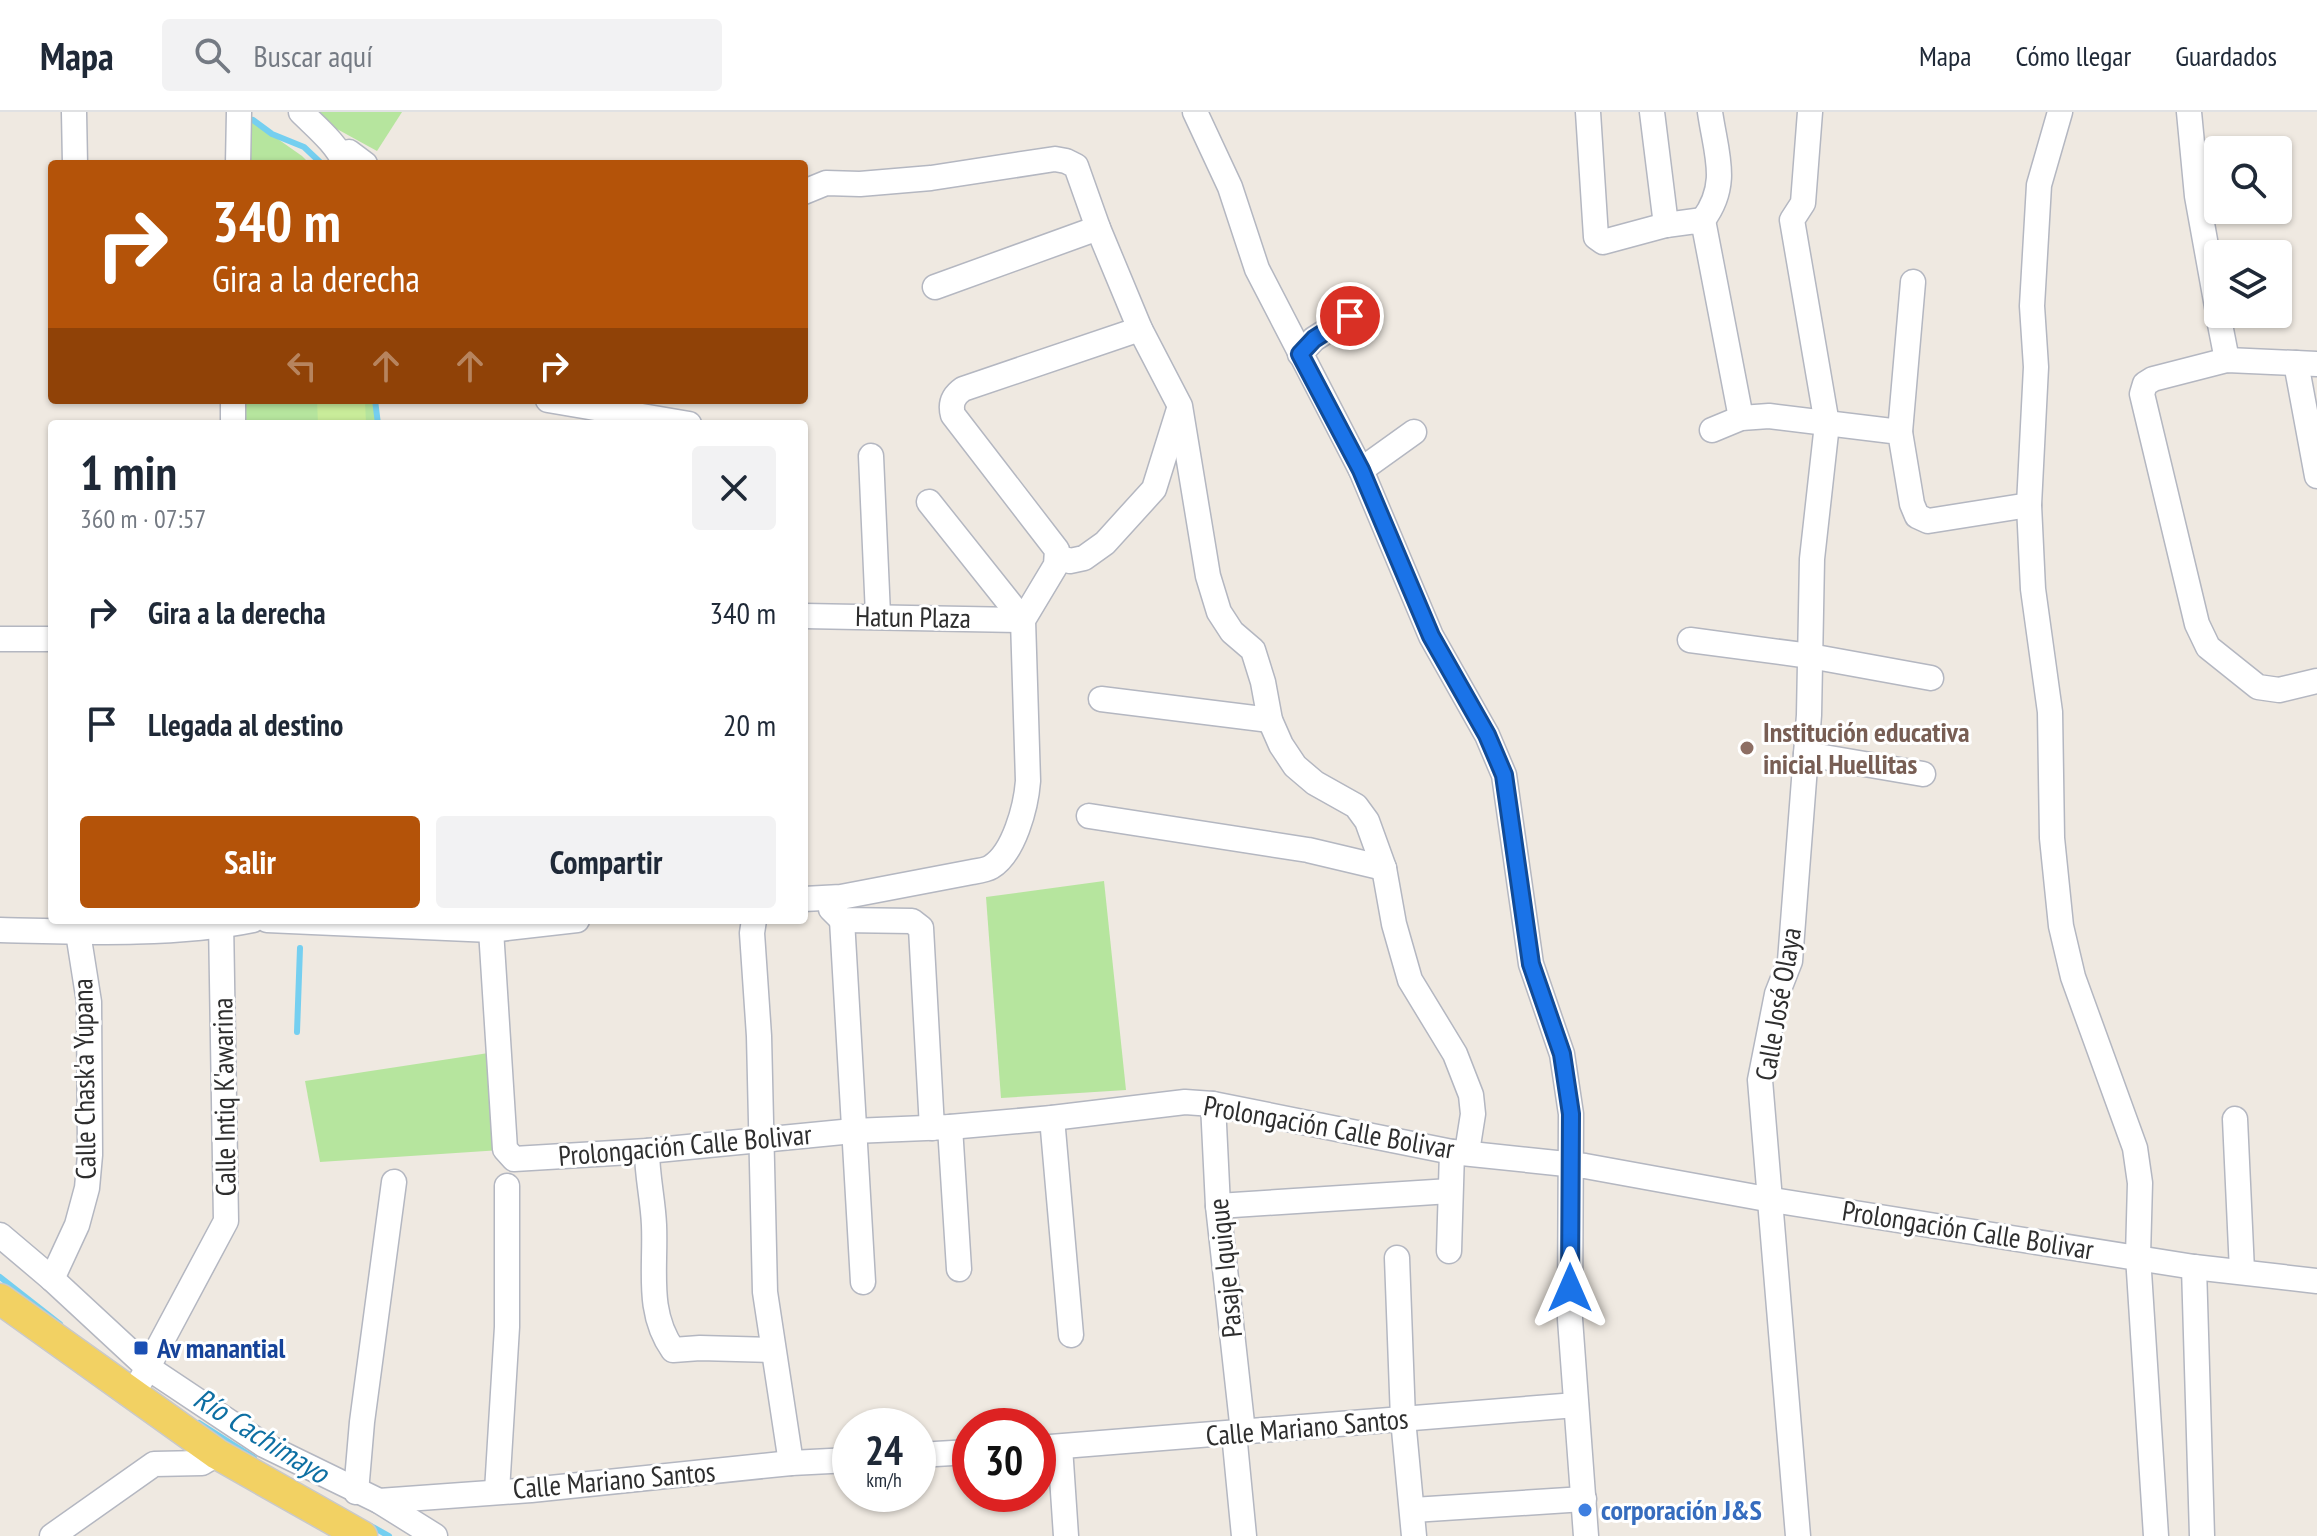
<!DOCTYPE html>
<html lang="es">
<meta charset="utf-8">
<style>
:root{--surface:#fff;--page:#f2f2f3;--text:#1f2937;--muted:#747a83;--line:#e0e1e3;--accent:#b45309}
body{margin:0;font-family:"PT Sans Narrow",sans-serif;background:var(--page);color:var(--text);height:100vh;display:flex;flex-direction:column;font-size:30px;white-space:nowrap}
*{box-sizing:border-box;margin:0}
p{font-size:26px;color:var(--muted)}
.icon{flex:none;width:44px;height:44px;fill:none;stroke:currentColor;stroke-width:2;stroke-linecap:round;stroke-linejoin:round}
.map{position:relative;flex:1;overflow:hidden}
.drawer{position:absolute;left:48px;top:308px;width:760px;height:504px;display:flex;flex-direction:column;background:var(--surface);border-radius:8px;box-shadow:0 2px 6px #0004}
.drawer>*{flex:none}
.banner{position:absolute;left:48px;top:48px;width:760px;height:244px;border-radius:8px;box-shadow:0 2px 6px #0004;background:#b45309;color:#fff;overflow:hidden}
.buttons{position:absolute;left:2204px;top:24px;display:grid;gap:16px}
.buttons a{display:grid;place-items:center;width:88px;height:88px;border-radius:8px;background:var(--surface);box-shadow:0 2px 6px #0004;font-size:40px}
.speed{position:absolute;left:832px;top:1296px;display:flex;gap:16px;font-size:40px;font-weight:700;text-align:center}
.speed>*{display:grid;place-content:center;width:104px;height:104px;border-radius:50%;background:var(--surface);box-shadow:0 2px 6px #0004;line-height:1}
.speed small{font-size:20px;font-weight:400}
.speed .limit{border:12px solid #d22;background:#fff;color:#111}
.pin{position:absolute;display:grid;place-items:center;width:68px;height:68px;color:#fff;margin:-34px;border:4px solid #fff;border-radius:50%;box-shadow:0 2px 8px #0007}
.me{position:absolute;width:88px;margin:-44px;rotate:0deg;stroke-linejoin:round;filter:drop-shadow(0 0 6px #0008)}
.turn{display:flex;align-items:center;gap:28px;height:168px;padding:0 32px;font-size:36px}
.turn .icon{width:104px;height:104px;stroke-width:2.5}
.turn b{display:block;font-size:56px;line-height:68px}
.lanes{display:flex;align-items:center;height:76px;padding:0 32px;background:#0003;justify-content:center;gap:40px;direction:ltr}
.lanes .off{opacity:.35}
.round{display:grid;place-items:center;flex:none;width:84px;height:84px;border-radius:8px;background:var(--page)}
.summary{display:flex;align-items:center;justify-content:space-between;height:136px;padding:0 32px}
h1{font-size:48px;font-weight:700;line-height:60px}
.primary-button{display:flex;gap:16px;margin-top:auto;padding:16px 32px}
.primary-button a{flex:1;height:92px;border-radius:8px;background:var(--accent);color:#fff;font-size:32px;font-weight:700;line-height:92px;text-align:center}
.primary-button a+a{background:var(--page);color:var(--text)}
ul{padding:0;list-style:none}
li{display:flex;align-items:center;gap:24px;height:112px;padding:0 32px}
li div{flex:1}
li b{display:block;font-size:30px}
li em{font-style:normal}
header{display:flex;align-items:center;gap:48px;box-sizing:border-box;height:112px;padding:0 40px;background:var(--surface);border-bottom:2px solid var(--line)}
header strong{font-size:38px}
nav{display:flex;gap:44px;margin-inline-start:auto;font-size:28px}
.search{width:560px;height:72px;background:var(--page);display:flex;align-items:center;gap:20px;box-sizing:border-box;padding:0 28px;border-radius:8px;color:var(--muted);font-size:30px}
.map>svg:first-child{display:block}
</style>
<header>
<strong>Mapa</strong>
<div class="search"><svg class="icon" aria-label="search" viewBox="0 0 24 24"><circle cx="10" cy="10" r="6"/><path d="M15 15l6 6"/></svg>Buscar aquí</div>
<nav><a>Mapa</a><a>Cómo llegar</a><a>Guardados</a></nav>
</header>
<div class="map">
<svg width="2317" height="1424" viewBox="0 0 2317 1424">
<rect width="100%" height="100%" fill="#efe9e1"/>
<g fill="#b6e59e">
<path d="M306,0h96l-25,39z"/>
<path d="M248,6l54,38 8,8h-62z"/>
<path d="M245,288h129l4,24h-133z"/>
<path d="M1104,769l22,209 -125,8 -15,-201z"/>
<path d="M495,940l6,98 -181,12 -15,-81z"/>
</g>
<path fill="#c9ec9a" d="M317,288h48l1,24h-48z"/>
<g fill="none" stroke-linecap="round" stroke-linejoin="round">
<g stroke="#75cff0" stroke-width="6">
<path d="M253,8l19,14 32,13 18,17"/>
<path d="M375,288l3,24"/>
<path d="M297,920l3,-84"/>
<path d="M0,1165l60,47"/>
<path d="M199,1311l55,35"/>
<path d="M371,1414l18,10"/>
</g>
<defs>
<g id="minor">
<path d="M74,0l1,52"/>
<path d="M301,0c15,15 36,32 44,52"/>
<path d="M1195,0l35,75 27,82 104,201 70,166 56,99 17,40 27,189 31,90 9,60 -1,205 16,217"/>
<path d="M1588,0l8,125 7,5 63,-17 37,-5 38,198"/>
<path d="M1652,0l14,113"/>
<path d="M2060,0l-21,73 -7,121 4,61 -7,138 4,84 17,123 2,126 9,88 12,51 62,171 5,35 -2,73 18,280"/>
<path d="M2189,0l8,84 21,116"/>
<path d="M238,52l1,-52"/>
<path d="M347,52l-5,-7 7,-5 16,12"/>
<path d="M804,80l22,-9 34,1 71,-6 124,-19 11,2 10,5 22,62 42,101 40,77 28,170 11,36 13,20 21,18 10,32 7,38 11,25 14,21 20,17 41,23 11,15 17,47 10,56 16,56 45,74 16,41 2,19 -6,38"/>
<path d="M1703,108c27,-36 13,-66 7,-108"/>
<path d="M935,175l163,-59"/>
<path d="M2218,202l9,46"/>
<path d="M1300,242l14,-15 36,-23"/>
<path d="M2296,251l21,113"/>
<path d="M2317,252l-90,-4 -74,19 -8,5 -3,10 55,230 11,23 50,40 21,3 38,-9"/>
<path d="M548,288l141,24"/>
<path d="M233,312v-24"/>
<path d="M1712,318l29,-12 28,-2 131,16 12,72 5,12 11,5 101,-16"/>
<path d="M1900,320l13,-150"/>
<path d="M871,344l7,159"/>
<path d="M1361,358l53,-38"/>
<path d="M929,390l94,118"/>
<path d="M1058,445l12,4 14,-3 21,-15 49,-54 25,-80"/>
<path d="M804,504l219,4"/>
<path d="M0,527h52"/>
<path d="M1690,528l120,16 121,22"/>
<path d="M1101,587l169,21"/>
<path d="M1806,642l117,20"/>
<path d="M1089,704l219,34 76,18"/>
<path d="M804,787l37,-2 131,-25c6,-1 14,-2 19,-5 23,-14 35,-60 37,-86l-5,-161 33,-55 1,-15 -104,-135c-3,-11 0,-19 10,-26l177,-60"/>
<path d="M831,797l11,11 70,1 9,7 11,200"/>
<path d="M267,808l224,10 86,-10"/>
<path d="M754,808l-2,13 7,103 6,256 26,171"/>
<path d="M842,808l21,362"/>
<path d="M0,818c79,2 175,6 253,-10"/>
<path d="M491,818l14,219 9,10 133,-8 206,-20 97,-4 102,-9 133,-16 28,2 239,48 133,14 187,34 422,67 123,14"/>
<path d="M1213,992l5,102 25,226"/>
<path d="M1052,1006l19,217"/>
<path d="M2235,1007l7,152"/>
<path d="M950,1015l9,142"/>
<path d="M647,1039c0,25 6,49 7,74 2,44 -8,87 19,125l27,-2 72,2"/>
<path d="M1218,1094l232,-15"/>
<path d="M0,1123l52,44 95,88 117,78 115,56 56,35"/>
<path d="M1449,1139l3,-99"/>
<path d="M1397,1146l6,161 11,117"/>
<path d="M2194,1155l8,269"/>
<path d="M52,1167l25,-54 10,-37 3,-33 -1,-153 -13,-82"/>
<path d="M141,1268l85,-159 -5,-301"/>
<path d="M1234,1321l10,103"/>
<path d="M1060,1335l6,89"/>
<path d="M1038,1336l538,-43"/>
<path d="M918,1343l52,-3"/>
<path d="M497,1379l10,-164v-141"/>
<path d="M356,1380l6,-70 32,-240"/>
<path d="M379,1389l152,-11 260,-27 59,-3"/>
<path d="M1413,1398l171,-11"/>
<path d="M52,1424l102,-72 48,-1 15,-9"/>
<path d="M1798,1424l-38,-456 17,-86 13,-33 19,-246 3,-156 15,-135 -35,-204 11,-17 7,-91"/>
</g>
<path id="major" d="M0,1187l217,155 145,82"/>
</defs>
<use href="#minor" stroke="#b4b7c1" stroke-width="27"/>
<use href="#major" stroke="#c9c9c9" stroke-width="33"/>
<use href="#minor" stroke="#fff" stroke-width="24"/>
<use href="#major" stroke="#f2d163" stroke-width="30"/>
</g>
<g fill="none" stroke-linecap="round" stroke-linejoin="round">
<defs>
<path id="route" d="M1350,204l-36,23 -14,15 61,116 70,166 56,99 17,40 27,189 31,90 9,60 -1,174"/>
</defs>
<use href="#route" stroke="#114b97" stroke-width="20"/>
<use href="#route" stroke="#1a73e8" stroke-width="14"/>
</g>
<circle fill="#8d6e63" stroke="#fff" stroke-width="3" cx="1747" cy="636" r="8"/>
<rect fill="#1a4fb4" stroke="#fff" stroke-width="3" x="133" y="1228" width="16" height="16" rx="4"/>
<circle fill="#3f7fe0" stroke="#fff" stroke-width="3" cx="1585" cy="1398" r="8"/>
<g text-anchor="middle" stroke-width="6" stroke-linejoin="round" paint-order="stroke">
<g font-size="28" fill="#2e2e2e" stroke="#fff">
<text transform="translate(913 505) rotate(1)" y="10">Hatun Plaza</text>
<text transform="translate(1778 892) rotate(-80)" y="10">Calle José Olaya</text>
<text transform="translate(84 967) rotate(-91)" y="10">Calle Chask'a Yupana</text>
<text transform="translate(224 985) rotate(-91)" y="10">Calle Intiq K'awarina</text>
<text transform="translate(1329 1015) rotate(10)" y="10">Prolongación Calle Bolivar</text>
<text transform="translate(685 1033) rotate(-5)" y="10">Prolongación Calle Bolivar</text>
<text transform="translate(1968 1118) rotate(9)" y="10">Prolongación Calle Bolivar</text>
<text transform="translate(1225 1156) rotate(-96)" y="10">Pasaje Iquique</text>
<text transform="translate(1307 1315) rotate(-5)" y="10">Calle Mariano Santos</text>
<text transform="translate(614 1368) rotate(-5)" y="10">Calle Mariano Santos</text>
</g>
<g font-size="28" font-weight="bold" fill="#785e54" stroke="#fff" text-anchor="start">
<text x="1763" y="630">Institución educativa<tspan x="1763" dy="32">inicial Huellitas</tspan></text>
</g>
<g font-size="28" font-weight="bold" fill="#164399" stroke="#fff" text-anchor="start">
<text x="157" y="1246">Av manantial</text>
</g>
<g font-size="28" font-weight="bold" fill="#366cbe" stroke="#fff" text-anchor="start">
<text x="1601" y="1408">corporación J&amp;S</text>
</g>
<g font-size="30" font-style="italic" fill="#0d6fa3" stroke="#fff">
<text transform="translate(261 1324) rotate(32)" y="10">Río Cachimayo</text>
</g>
</g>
</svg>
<div class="buttons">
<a><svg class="icon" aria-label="search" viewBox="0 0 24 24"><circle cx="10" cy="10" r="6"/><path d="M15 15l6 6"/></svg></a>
<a><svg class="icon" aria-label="layers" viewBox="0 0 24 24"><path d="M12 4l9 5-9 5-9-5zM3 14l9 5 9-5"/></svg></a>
</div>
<div class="speed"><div>24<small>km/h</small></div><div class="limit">30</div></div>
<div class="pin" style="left:1350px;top:204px;background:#d93025"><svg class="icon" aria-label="arrive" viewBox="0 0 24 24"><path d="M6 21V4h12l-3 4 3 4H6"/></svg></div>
<svg class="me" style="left:1570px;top:1176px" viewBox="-20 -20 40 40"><path d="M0-17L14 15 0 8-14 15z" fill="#1a73e8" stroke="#fff" stroke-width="4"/></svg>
<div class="banner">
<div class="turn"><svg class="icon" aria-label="right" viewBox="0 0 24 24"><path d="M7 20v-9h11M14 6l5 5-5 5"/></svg><div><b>340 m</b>Gira a la derecha</div></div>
<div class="lanes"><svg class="icon off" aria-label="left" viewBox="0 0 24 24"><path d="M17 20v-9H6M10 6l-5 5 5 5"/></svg><svg class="icon off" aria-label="ahead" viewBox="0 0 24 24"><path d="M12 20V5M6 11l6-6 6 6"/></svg><svg class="icon off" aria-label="ahead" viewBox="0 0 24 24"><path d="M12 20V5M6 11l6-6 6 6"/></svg><svg class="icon" aria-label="right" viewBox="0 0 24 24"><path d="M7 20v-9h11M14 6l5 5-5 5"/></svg></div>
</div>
<section class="drawer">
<div class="summary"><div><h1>1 min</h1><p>360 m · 07:57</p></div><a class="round"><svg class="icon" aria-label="close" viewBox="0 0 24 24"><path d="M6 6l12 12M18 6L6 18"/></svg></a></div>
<ul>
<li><svg class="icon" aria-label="right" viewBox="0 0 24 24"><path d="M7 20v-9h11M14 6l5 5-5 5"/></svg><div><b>Gira a la derecha</b></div><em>340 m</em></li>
<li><svg class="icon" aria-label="arrive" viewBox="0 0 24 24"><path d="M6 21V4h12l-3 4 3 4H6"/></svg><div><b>Llegada al destino</b></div><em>20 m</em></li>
</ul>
<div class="primary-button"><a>Salir</a><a>Compartir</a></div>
</section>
</div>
